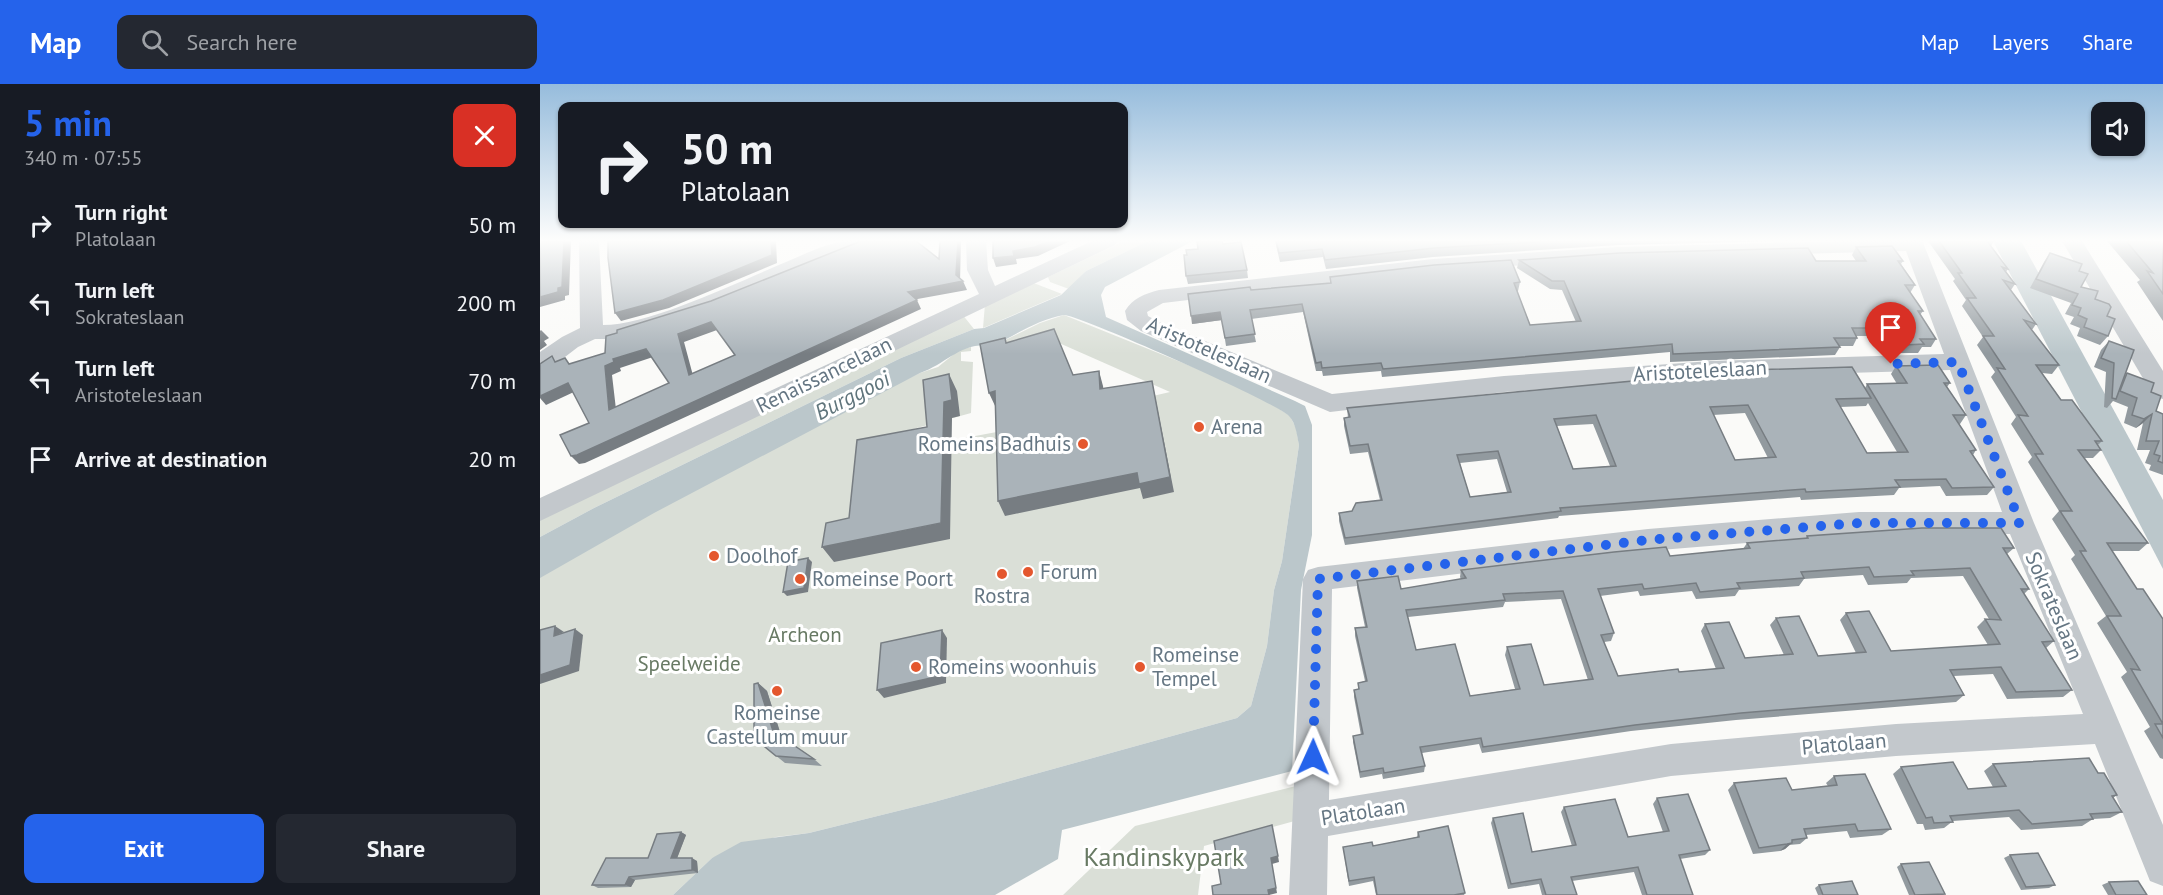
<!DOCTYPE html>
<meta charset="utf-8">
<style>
:root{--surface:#171b24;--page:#242831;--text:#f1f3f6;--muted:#9ea1a6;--accent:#2563eb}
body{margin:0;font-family:"PT Sans",sans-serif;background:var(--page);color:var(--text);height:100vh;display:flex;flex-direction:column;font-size:22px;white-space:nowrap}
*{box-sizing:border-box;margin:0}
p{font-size:20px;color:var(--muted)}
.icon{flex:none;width:33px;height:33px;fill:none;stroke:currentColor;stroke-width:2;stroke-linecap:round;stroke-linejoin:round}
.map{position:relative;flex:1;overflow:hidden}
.panel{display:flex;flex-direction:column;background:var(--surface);width:540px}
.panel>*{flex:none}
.hud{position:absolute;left:18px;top:18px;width:570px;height:126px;border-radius:12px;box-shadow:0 2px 4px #0004;background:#171b24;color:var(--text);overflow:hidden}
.buttons{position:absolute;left:1551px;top:18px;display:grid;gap:12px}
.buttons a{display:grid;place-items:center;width:54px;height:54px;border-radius:12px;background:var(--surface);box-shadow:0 2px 4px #0004;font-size:30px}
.pin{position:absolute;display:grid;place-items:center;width:51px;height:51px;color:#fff;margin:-62px -26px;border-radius:50% 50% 50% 0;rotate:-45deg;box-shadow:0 0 6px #0007}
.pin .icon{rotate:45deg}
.me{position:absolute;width:66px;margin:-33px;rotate:1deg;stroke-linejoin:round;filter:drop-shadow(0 0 4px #0008)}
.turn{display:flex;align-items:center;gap:21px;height:126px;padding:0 24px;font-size:27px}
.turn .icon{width:78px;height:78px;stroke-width:2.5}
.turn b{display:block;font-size:42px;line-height:51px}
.round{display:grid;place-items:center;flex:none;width:63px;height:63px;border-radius:12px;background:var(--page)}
.overview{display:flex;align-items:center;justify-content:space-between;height:102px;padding:0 24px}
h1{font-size:36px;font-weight:700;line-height:45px;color:var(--accent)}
.primary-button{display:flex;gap:12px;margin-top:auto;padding:12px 24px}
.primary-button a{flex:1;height:69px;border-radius:12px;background:var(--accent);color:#fff;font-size:24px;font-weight:700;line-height:69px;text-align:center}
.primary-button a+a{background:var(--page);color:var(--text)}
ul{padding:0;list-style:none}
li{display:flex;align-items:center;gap:18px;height:78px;padding:0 24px}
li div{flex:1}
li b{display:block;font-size:22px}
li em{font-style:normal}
header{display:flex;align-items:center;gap:36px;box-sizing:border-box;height:84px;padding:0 30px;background:var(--accent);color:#fff}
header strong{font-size:28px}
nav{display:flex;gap:33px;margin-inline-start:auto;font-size:21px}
.search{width:420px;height:54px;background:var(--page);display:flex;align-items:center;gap:15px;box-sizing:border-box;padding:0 21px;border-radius:12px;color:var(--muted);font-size:22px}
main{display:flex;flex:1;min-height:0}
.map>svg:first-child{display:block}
</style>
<header>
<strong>Map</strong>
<div class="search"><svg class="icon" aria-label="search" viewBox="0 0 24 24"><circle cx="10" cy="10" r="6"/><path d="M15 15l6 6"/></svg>Search here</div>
<nav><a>Map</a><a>Layers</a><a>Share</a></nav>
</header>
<main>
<section class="panel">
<div class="overview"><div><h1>5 min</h1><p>340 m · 07:55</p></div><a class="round" style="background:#d93025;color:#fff"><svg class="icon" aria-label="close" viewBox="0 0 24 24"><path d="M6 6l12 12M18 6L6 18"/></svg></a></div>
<ul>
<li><svg class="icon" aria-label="right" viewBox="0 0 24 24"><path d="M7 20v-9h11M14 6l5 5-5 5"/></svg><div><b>Turn right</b><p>Platolaan</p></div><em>50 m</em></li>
<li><svg class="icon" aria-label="left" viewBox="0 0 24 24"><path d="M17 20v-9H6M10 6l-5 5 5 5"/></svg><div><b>Turn left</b><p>Sokrateslaan</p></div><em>200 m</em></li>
<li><svg class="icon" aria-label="left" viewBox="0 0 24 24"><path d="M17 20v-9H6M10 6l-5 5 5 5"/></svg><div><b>Turn left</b><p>Aristoteleslaan</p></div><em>70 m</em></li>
<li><svg class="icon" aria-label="arrive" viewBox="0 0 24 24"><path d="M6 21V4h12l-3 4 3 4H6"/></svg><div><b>Arrive at destination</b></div><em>20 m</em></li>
</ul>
<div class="primary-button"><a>Exit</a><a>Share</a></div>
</section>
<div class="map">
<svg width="1623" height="811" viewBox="0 0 1623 811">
<rect width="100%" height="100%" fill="#fafaf8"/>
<g fill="#dadfd7">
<path d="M584,157h24l-62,30 -17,18 -19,-7 -2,-5z"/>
<path d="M491,198l31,12 -79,34 2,-24z"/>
<path d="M422,230l12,15 -73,29 -307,150 -54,29v-22l245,-115 3,3 50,-24 -2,-4z"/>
<path d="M524,231l139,56 66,31 21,14 6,12 3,17 -17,116 -8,29 -7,56 -16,60 -14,12 -303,84 -125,31 -33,4 -64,21 -39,37h-133v-340l380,-182 18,-6 21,-17 12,-3v4l-10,1v9l12,1 -2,51 -112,31 9,12 134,-25 168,-39 -120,-53 -57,7 47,-23z"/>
<path d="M764,700l-2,35 -98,27 -6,49h-135l72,-69z"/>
</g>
<g fill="#bbc7cb">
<path d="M608,157h45l-88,46 -4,8 5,22 189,84 10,5 7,19v110l-11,55 -9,181 -230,59 -4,29 -63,36h-322l39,-37 29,-16 68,-9 125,-31 303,-84 14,-12 16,-60 7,-56 8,-29 17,-116c-2,-9 -3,-22 -10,-29 -13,-14 -213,-102 -225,-101 -25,4 -49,20 -71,31 -32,-5 -46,18 -73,27l-266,140 -114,65v-41l54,-29 307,-150 73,-29 10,-1 77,-33 25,-24z"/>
<path d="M1453,157h28l142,259v69z"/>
</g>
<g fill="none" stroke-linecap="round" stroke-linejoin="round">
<g fill="#c3c8cc" fill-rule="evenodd">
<path d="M39,157h20l4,84c47,0 137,-44 183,-63 26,-11 50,-24 78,-21l-3,4 -145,62 -48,17 -56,15h-17l-17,8 -30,23 -8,2v-20l22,-15 18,-9z"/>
<path d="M426,157h20l2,29 7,16 97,-45h26l-3,4 -575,276v-23l439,-204 -12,-24z"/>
<path d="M1309,157h73l2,4 110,278 129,302v61l-13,-5 -55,-137 -199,12 -225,20 -343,60 -1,59h-38l14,-316 5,-9 10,-3 330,-38 211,-17h143l-52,-142 -239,7 -207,15 -174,20 -189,-81 -14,-11 -2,-9c8,-13 19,-17 34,-21l274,-31 185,-12zM1366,167l38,103 -233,7 -207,15 -172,18 -175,-73 -9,-5 -1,-4 16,-9 270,-32 185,-12zM1319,450h151l73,180 -187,10 -225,20 -342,56 3,-211 316,-38z"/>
<path d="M1522,157h20l81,130v28l-9,-2z"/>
</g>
</g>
<g fill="#929a9f" fill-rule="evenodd">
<path d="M735,157h505l-162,4 -185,12 -107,12 -3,-12 -43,5z"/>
<path d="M1388,157h66l-3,5 17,23 -2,3 9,12 -4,6 25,34 -4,6 27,35 -7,9 -10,-1 19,27 41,41 -4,4 3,5 -8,8h-8l63,85 -9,8h-27l25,38 26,30v140l-3,-1 -16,-27 6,-4 -29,-50 6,-5 -30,-49 9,-7 -35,-57 4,-4 -23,-36 7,-8 -31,-49 4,-5 -21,-33 5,-7 -25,-40 4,-5 -18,-27 6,-8 -21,-31 4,-6 -13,-19 2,-2z"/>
<path d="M1567,157h56v80l-26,-39 3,-2z"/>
<path d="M683,160l24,26 1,8 -60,6 -2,-8z"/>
<path d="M1316,163l47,14 -2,3 14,21 -5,8 13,18 -3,4 16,24 -5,8h-9l-4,6h-19l-12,-17h-30v2l-4,8h-14l1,1 -5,8 -165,7v-10l-288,25 -1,-6 -58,5 -1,-5h-6l-13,-59 -52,7 5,23 -30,4 -4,-26 -30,4 59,-34 79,-7v-6l190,5 -2,9h-1l13,34 46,-3 -14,-32 -12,-1 -33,-21 2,-8 337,1 -4,-6z"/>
<path d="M1510,169l29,18 2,16 14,12 12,17 1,20 -8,9 -23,-9 3,-8 -10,-4 4,-7 -9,-3 6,-11 -41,-15 14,-26z"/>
<path d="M1569,257l15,35 3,-3 24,19 5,19 7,3v61l-14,-5 2,-5 -6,-2 5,-13h-13l6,-27 -7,5 -12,-5 4,-16 -15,-6 -6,7 -3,-1 2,-35 -12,-5 7,-17z"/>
<path d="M1356,282l54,17 -3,4 19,28 -6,9h-2l18,26 -3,5 21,32 -7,8 -41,1 -6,-10 -41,2 -5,7 -93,5 -1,-3 -241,19 -1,2 -213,27 -6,-24v-8l13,-2 28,-11 -12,-48 -18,2 -6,-28v-8h4l-1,-10 327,-31 1,-3 190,14 2,-4h30l-6,-10zM1328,319l29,49 -30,1 -27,-46 26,-1zM1205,329l23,45 -33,2 -22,-45zM1053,340l17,42 -37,3 -16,-43zM957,375l10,33 -37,5 -10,-34z"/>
<path d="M1267,452l207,12 -7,6 22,35 -5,5 30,47 -8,7 26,42 -9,7 -56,2 -14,-25 -39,2 10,19 -8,7 -220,18 -105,11 -149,22 -3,-9 -57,9 3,13 -1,6 -41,7 -1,-5 -22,4 -7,-36v-6l8,-1 -7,-38v-7h4v-7l7,-2 -10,-45v-8l10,-1 -8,-39v-7l44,8 60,-10 -1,-2 1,-7 209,-14 73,-7 4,-6 58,-4zM1323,491l5,10 39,-2 4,-5 52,-2 26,43h-4l-8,8 11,18 -97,6 -45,-38 -6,7 16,33 -38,3 -42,-38 -6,7 14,30 -39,3 -40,-34 -4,7 15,38 -98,7 -14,-34 7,-1 3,-8 -14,-37 38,-5 2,5 52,-5 4,8 39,-3 4,-6 60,-4 5,-7zM1021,515l27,81 -44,5 -37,-38 -2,8 10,34 -45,7 -54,-46 -8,-33 95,-10 2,-5z"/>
<path d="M218,599l9,8 14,45 33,23 8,7 -37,-3 -26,-21z"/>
<path d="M1453,680l105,9 19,22 -4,3 9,14 -12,6 -17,1 -11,7 -61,4 -12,-13 -56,4 -9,7 -19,2 -2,-6h-6l-24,-50 8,-7 67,22 25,-2 -9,-16z"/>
<path d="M1294,692l57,53 -9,6 -32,3 -3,-7 -41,4 1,3 -7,6 -11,1 -4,4 -5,2 -27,3 -25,-64 6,-7 58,7 36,-4 -2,-3z"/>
<path d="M1117,714l53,52 -5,5 -25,4 13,36h-51l-8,-23 -62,9 5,14h-35l-3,-11 -31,5 -17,-66 2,-5 39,34 40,-6 -11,-34 3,-5 64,30 35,-5 -10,-28z"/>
<path d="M141,748l5,3 -9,23 20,3 1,12 -63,7 -4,7 -33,1 -6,-3 56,-27z"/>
<path d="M878,748l47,61 -1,2h-88l-3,-14 -24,5 -6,-39 30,-1 44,-9z"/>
<path d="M1470,771l45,30 -6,3 -28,2 -17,-32z"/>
<path d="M1361,780l44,30 -2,1h-34l-12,-28z"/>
<path d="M1569,798l38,13h-39l-6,-10z"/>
<path d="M1279,801l39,10h-40l-3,-7z"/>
</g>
<g fill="#777d82">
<path d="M24,157h7l-2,54 -4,1v4l-25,7v-10z"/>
<path d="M231,157h5l1,22 -108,45 -48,13 -6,-8z"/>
<path d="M418,157h3l-1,41 3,-1 4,9 -55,10 -4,-8 48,-17z"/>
<path d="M509,157h21l-32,15 -22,3 1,5 -21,3 -3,-9 20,-7z"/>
<path d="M377,216l4,9 -336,154 -6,1 -8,-8z"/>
<path d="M680,228l2,8 -30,4 -1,-8z"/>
<path d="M171,238l6,8 -33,12 11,41 -6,-8 -11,-41z"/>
<path d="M1,246l8,8 -5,3 3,4 -7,5v-19z"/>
<path d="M106,265l7,8 -33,11 1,3 -9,4 5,43 -8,-8 -4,-44 8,-7z"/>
<path d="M559,287l4,15 2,19 -5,-16z"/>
<path d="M409,290l8,17 3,25 -8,2 -2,121 -116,23 -12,-15 119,-24 3,-121z"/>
<path d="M612,297l22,111 -31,7 -3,-11 -135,28 -7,-15z"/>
<path d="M28,299l8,8 -30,14 -6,-7v-2z"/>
<path d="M455,307l1,17 -7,-15z"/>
<path d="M1612,330l-9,9 -7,5 8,-9z"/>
<path d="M268,474l4,4 -4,30 -21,4 -4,-4z"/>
<path d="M15,542l9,6 -10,4z"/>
<path d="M35,545l8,6 -4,36 -39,13v-9z"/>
<path d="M402,546l5,8 -1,45 -62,15 -7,-8z"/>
<path d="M218,599l9,8 15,47 -9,-7z"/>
<path d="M141,748l5,3 -10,26 -5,-3z"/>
<path d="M1252,759l-7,6 -5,2 7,-7z"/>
<path d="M738,772l1,6 -7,2 5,29 -8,2 -1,-5 3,-32z"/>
<path d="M152,774l5,3 1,12 -6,-3z"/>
<path d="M89,793l6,3 -4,7 -6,-2z"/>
</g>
<g fill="#aab3b9" stroke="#777d82" stroke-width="1.5" fill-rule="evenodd">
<path d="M0,157h24l-2,46 -4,1v4l-18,5z"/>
<path d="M68,157h163l1,14 -109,45 -48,13 -7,-55z"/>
<path d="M321,157h55l23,18 1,-18h18l-2,34 7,6 -55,11 9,8 -340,155 -6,1 -11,-21 29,-12 -21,-40 -28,13v-32l12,-8 3,6 10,-4 4,6 36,-11 1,-17 11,-3v-3l94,-29zM171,238l24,33 -46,20 -11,-41zM106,265l23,34 -60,27 -4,-44 9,-4 -1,-3z"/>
<path d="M453,157h56l-14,6 -22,4 1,5 -21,2z"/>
<path d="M657,157h25l1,3 18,-2 6,28 -61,6 -2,-21h3l-1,-5 12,-1z"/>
<path d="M736,157h277l-119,7 -109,12 -3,-11 -43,4z"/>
<path d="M1399,157h55h-7l21,28 -6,-2 13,17 -12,-4 33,44 -12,-4 35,45h-23l25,35h11l30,41h-7l6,9h-23l70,93h-41l30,46h6l20,30v105l-32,-55 9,1 -33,-54h14l-41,-65h6l-26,-40h12l-37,-57h8l-25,-39 10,1 -31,-48 8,1 -22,-33h11l-27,-38h9l-18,-25h4z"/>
<path d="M1586,157h37v53l-16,-23 6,2z"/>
<path d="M1352,162l11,15h-5l17,24h-10l18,26h-5l18,28h-16l4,5 -20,1 -12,-17h-40l5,10h-23l6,9 -167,7 -1,-10 -289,25 -2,-6 -59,5 -1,-6 -5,1 -14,-59 -52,6 5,24 -30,4 -5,-26 -29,4 -3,-22 62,-7 1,3 80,-7 -1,-6 104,-12 77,-5 9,22 -6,1 16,42 51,-4 -17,-40h-12l-33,-21 101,-7 188,-5 8,13h50l-10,-14z"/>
<path d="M1510,169l32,11 -3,7 9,3 -7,13 17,4 -3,8 14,5 2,3 -4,9 8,3 -7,17 -24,-9 3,-8 -9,-4 3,-7 -9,-3 6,-11 -42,-15z"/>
<path d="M514,245l19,46 26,-4 1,18 52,-8 18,96 -31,7 -2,-11 -139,28 -3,-110 -6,2 -9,-49 25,-6 1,5z"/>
<path d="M1569,257l25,9 -18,49 -4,-1 2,-35 -13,-5z"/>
<path d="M1398,281l12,18h-6l22,32h-13l23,35 -6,1 24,36 -42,1 -6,-9 -51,1 5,7 -94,5 -1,-3 -245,19 1,3 -216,27 -6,-25 13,-2 4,-8 26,-3 -14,-56 -18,2 -6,-28 6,-1 -3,-9 328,-31v-3l40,-3 137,-4 19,31 -35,1 31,54 41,-1 -41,-68 40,-1 -11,-17zM1208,321l28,52 -41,3 -25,-53zM1056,331l20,51 -43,3 -19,-50zM958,367l13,41 -41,5 -13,-42z"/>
<path d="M1587,289l27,10 -3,9 10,4 -5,15 7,3v49l-5,-2 2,-5 -6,-2 5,-13h-13l6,-27 -8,5 -12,-4 5,-17 -17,-7z"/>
<path d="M409,290l3,26 -8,2 -3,121 -119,24 4,-24 23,-5 8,-78 70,-13 -4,-47z"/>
<path d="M1382,444h79l13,20h-11l26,41h-8l33,52 -12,1 30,48 -56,2 -15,-25 -51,3 14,25 -223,18 -106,12 -152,22 -2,-9 -61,9 5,19 -41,7 -1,-5 -23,4 -7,-36 10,-2 -9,-44 5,-1 -1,-6 9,-2 -12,-53 12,-1 -10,-46 41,-5 3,13 65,-11 -5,-8 153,-18 52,-5 4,9 80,-8 -3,-5 61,-5 -1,-2zM1329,483l5,10 40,-2 -3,-4 59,-3 31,52 -16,-1 15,25 -109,7 -22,-40 -23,2 20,39 -48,4 -19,-40 -23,2 17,36 -48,4 -16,-36 -24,2 19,44 -45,4 -1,-3 -60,7 -17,-41 13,-2 -16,-44 44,-5 2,5 52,-6 4,9 40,-4 -3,-5 67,-5 -3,-6zM1023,507l30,88 -49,6 -13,-41 -24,3 13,42 -50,7 -15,-52 -39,6 -10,-40 99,-10 -2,-6z"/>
<path d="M268,474l-4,30 -21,4 5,-30z"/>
<path d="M15,542l-1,10 21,-7 -5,36 -30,10v-45z"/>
<path d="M402,546l-2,46 -63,14 4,-47z"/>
<path d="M218,599l15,48 41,28 -38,-3 -17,-14 -5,-11v-47z"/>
<path d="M1615,640h8v14z"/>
<path d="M1549,674l9,15h6l13,22 -5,1 10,16 -32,2 3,5 -61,5 -13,-14 -69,6 3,6 -19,1 -2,-6 -6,1 -25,-51 52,-5 15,27 38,-3 -13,-22z"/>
<path d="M1325,690l26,55 -33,2 -3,-7 -51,5 3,9 -15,2v3l-5,1 -28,4 -25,-65 52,-5 6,12 45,-5 -3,-9z"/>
<path d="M1148,710l22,56 -31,5 14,40h-46l-9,-28 -67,10 6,18h-31l-5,-16 -30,5 -18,-66 30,-5 9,39 44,-7 -12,-38 51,-8 13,38 41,-6 -12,-33z"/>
<path d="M732,741l6,31 -7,2 5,30 -8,2 1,5h-56l-1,-9 9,-2 -7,-43z"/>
<path d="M908,742l17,67 -11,2h-77l-3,-18 -25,4 -6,-34 29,-5 1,4 46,-9 -1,-5z"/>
<path d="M141,748l-10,26h21v12l-63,7 -4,8h-33l14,-27h42l9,-24z"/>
<path d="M1498,769l17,32 -29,2 -16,-32z"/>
<path d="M1389,778l16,32 -30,1 -14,-31z"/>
<path d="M1312,797l6,14h-35l-4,-10z"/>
<path d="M1598,797l9,14h-31l-7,-13z"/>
</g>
<linearGradient id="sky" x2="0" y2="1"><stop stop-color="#96bcdc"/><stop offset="0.58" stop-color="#fdfdfc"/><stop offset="1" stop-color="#fdfdfc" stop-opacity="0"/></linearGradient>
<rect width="1623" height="270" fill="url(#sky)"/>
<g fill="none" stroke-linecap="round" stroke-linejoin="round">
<path stroke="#2563eb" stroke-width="10" stroke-dasharray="0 18" d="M773,673l5,-178 330,-39 211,-17h161l-62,-161 -67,2"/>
</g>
<g fill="#e4572e" stroke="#fff" stroke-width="2">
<circle cx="659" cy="343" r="6"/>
<circle cx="543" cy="360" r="6"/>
<circle cx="174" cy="472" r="6"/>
<circle cx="488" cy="488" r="6"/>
<circle cx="462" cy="490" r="6"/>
<circle cx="260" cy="495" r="6"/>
<circle cx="376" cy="583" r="6"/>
<circle cx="600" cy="583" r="6"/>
<circle cx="237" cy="607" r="6"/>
</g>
<g text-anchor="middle" stroke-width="6" stroke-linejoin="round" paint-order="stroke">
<g font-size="21" fill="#657683" stroke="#fff">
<text transform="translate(669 266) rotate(24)" y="7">Aristoteleslaan</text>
<text transform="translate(1160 287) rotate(-3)" y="7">Aristoteleslaan</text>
<text transform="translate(284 291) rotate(-26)" y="7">Renaissancelaan</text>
<text transform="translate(1514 522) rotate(67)" y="7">Sokrateslaan</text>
<text transform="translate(1304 660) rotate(-5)" y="7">Platolaan</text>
<text transform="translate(823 728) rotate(-9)" y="7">Platolaan</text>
</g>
<g font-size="21" fill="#657683" stroke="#fff" text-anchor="start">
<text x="671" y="350">Arena</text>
<text x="531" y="367" text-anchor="end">Romeins Badhuis</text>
<text x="186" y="479">Doolhof</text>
<text x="500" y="495">Forum</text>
<text x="272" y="502">Romeinse Poort</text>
<text x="462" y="519" text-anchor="middle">Rostra</text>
<text x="612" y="578">Romeinse<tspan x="612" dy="24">Tempel</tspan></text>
<text x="388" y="590">Romeins woonhuis</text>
<text x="237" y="636" text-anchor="middle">Romeinse<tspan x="237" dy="24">Castellum muur</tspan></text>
</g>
<g font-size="21" fill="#687a64" stroke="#fff">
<text x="265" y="558">Archeon</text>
<text x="149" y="587">Speelweide</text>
</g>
<g font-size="22" font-style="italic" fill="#60757c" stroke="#fff">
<text transform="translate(312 311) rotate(-27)" y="8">Burggooi</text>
</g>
<g font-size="26" fill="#687a64" stroke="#fff">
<text x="624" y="782">Kandinskypark</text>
</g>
</g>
</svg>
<div class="buttons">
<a><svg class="icon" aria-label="sound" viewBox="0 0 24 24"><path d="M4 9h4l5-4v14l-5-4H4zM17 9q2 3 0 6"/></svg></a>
</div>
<div class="pin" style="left:1351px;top:280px;background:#d93025"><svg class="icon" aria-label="arrive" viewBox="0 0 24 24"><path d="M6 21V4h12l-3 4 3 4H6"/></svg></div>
<svg class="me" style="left:773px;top:673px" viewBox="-20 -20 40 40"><path d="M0-17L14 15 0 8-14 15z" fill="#2563eb" stroke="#fff" stroke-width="4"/></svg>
<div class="hud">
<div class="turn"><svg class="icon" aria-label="right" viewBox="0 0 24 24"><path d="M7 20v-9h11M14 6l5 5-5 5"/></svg><div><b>50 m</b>Platolaan</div></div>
</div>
</div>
</main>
